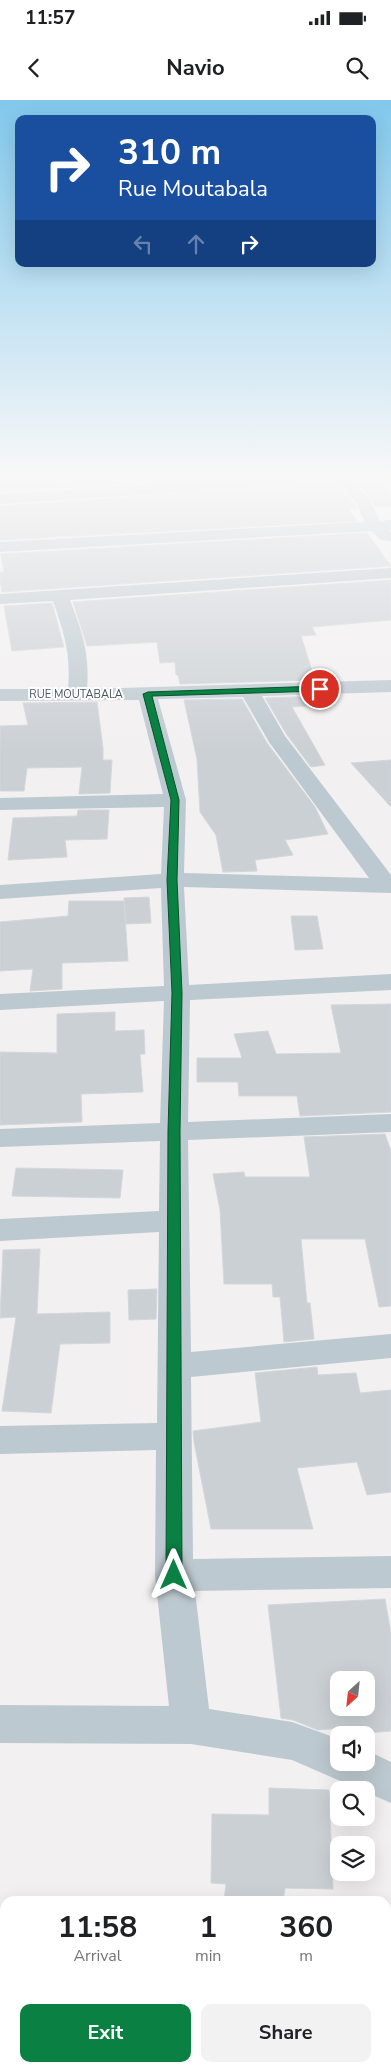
<!DOCTYPE html>
<style>
:root{--surface:#fff;--page:#f2f2f2;--text:#202124;--muted:#757577;--accent:#0b8043}
body{margin:0;font-family:"Nunito Sans",sans-serif;background:var(--page);color:var(--text);height:100vh;display:flex;flex-direction:column;font-size:19px;white-space:nowrap}
*{box-sizing:border-box;margin:0}
p{font-size:16px;color:var(--muted)}
.icon{flex:none;width:28px;height:28px;fill:none;stroke:currentColor;stroke-width:2;stroke-linecap:round;stroke-linejoin:round}
.map{position:relative;flex:1;overflow:hidden}
.side{position:absolute;left:0px;top:1796px;width:391px;height:176px;display:flex;flex-direction:column;background:var(--surface);border-radius:15px 15px 0 0;box-shadow:0 5px 20px #0002}
.side>*{flex:none}
.guide{position:absolute;left:15px;top:15px;width:361px;height:152px;border-radius:10px;box-shadow:0 5px 20px #0002;background:#1a4fa0;color:#fff;overflow:hidden}
.needle{width:32px;rotate:207deg}
.buttons{position:absolute;left:330px;top:1571px;display:grid;gap:10px}
.buttons a{display:grid;place-items:center;width:45px;height:45px;border-radius:10px;background:var(--surface);box-shadow:0 5px 20px #0002;font-size:25px}
.pin{position:absolute;display:grid;place-items:center;width:42px;height:42px;color:#fff;margin:-21px;border:2px solid #fff;border-radius:50%;box-shadow:0 1px 5px #0007}
.me{position:absolute;width:55px;margin:-28px;rotate:0deg;stroke-linejoin:round;filter:drop-shadow(0 0 4px #0008)}
.turn{display:flex;align-items:center;gap:18px;height:105px;padding:0 20px;font-size:22px}
.turn .icon{width:65px;height:65px;stroke-width:2.5}
.turn b{display:block;font-size:35px;line-height:42px}
.lanes{display:flex;align-items:center;height:48px;padding:0 20px;background:#0003;justify-content:center;gap:25px;direction:ltr}
.lanes .off{opacity:.35}
.eta{display:flex;justify-content:space-evenly;align-items:center;height:85px;text-align:center}
.eta b{font-size:30px;font-weight:700;line-height:35px}
.primary-button{display:flex;gap:10px;margin-top:auto;padding:10px 20px}
.primary-button a{flex:1;height:58px;border-radius:10px;background:var(--accent);color:#fff;font-size:20px;font-weight:700;line-height:58px;text-align:center}
.primary-button a+a{background:var(--page);color:var(--text)}
.status{display:flex;justify-content:space-between;align-items:center;height:35px;padding:0 25px;background:var(--surface);direction:ltr}
.status svg{height:14px;fill:currentColor}
header{display:flex;justify-content:space-between;align-items:center;height:65px;padding:0 20px;background:var(--surface);font-size:22px;font-weight:700}
.map>svg:first-child{display:block}
</style>
<div class="status"><b>11:57</b><svg viewBox="0 0 49 12"><path d="M0 12V9h3v3zM5 12V6h3v6zM10 12V3h3v9zM15 12V0h3v12zM26 1h20v11H26zM47 4h2v5h-2z"/></svg></div>
<header><svg class="icon" aria-label="back" viewBox="0 0 24 24"><path d="M15 5l-7 7 7 7"/></svg>Navio<svg class="icon" aria-label="search" viewBox="0 0 24 24"><circle cx="10" cy="10" r="6"/><path d="M15 15l6 6"/></svg></header>
<div class="map">
<svg width="391" height="1972" viewBox="0 0 391 1972">
<rect width="100%" height="100%" fill="#f2f0f0"/>
<g fill="#cbd0d5" stroke="#d3d7dc" fill-rule="evenodd">
<path d="M72,375h184l-256,17v-13z"/>
<path d="M355,382h26l10,17v8h-16l-7,-12z"/>
<path d="M333,383l20,19 3,6h-8l9,13 -357,19v-34z"/>
<path d="M367,433l24,33 -389,26 -2,-11v-9h4l-3,-18z"/>
<path d="M391,480v40l-79,7 4,8 -15,1 14,44 -135,4 -2,-9h-2l-1,-13 -15,1 -3,-21 -70,4 -14,-44z"/>
<path d="M52,503l12,44 -52,4 -8,-45z"/>
<path d="M320,596l3,9 -31,2 33,58 -14,2 -24,-32 -22,-37z"/>
<path d="M242,599l25,44 48,64 13,27 -43,6 8,15 -38,5 2,11 -34,1 -7,-37 -16,-23 -3,-53 -13,-59z"/>
<path d="M97,602l6,46v12h9l-2,33 -31,1 3,-27 -55,1 -3,23h-24v-65l28,-1 -5,-22z"/>
<path d="M391,660v47l-40,-44z"/>
<path d="M78,710h31l-2,29 -42,1 2,17 -59,3 5,-42 64,-2z"/>
<path d="M149,797l2,26 -25,1 -2,-26z"/>
<path d="M69,801h55l4,60 -66,2v26l-32,2 3,-22 -33,2v-49l68,-6z"/>
<path d="M291,816h26l6,33 -28,1z"/>
<path d="M391,904v108l-91,4 -3,-20h-58l-1,-14h-41v-24h45l-8,-24 34,-3 8,23 65,-1 -10,-48z"/>
<path d="M115,912v19l29,-1 1,24h-5l3,38 -62,2 1,28 -82,3v-73l57,1v-39z"/>
<path d="M385,1034l6,17v155l-12,1 -14,-68h-64l6,64h3l4,36 -30,3 -4,-45h-7l-1,-13h-48l-4,-74 -7,-36 31,-2 1,5h65l-6,-40z"/>
<path d="M16,1068l107,2 -3,28 -108,-2z"/>
<path d="M40,1149l-3,65 73,-2v31l-50,1 -9,69 -49,-2 14,-94 -16,1 3,-68z"/>
<path d="M157,1189l-1,30 -27,1 -1,-30z"/>
<path d="M317,1267l1,8 38,-2 4,20 31,-3v102l-24,3 -10,-33 -60,6 16,61h-102l-17,-87 -1,-11 68,-9 -6,-49z"/>
<path d="M385,1499l6,34v98l-36,3 -1,-7 -36,3 -25,-10 -12,-2 -13,-113zM339,1580h27v28h-27z"/>
<path d="M269,1688l60,2 4,99 -48,-1 -2,13h-59l2,-17 -15,-1 1,-69 57,1z"/>
</g>
<g fill="none" stroke-linecap="round" stroke-linejoin="round">
<g fill="#bdc9d0" fill-rule="evenodd">
<path d="M285,375h59l23,21 13,25 11,-1v10h-2l2,2v9l-10,-1 -10,-9 -371,21v-10l365,-20 -10,-21 -23,-21 -115,10 -217,14v-10z"/>
<path d="M391,468v10l-321,22c12,32 20,53 17,89l304,-9v12l-129,4 23,40 106,139v18l-207,-6 5,98 202,-11v16l-201,10 -2,122 203,-8v18l-203,8 3,212 200,-18v24l-200,19 2,182 198,-3v32l-196,3 14,118 83,13 47,17v23h27v-12l25,12v41l-25,-11v-2h-5l-69,-30 -101,-16 -191,-1v-38l169,1 -14,-131 1,-125 -156,4v-28l157,-3 2,-191 -159,9v-22l159,-8 1,-70 -160,6v-18l160,-6 4,-122 -164,9v-16l164,-8 -3,-98 -161,11v-14l161,-11 3,-67 -164,3v-12l163,-4 -24,-94 -139,1v-12h68c3,-35 -4,-56 -15,-88l-53,3v-10zM243,597l26,45 100,136 -185,-5 2,-73 -28,-101z"/>
</g>
</g>
<linearGradient id="sky" x2="0" y2="1"><stop stop-color="#81c8ec"/><stop offset="0.58" stop-color="#f9f8f8"/><stop offset="1" stop-color="#f9f8f8" stop-opacity="0"/></linearGradient>
<rect width="391" height="651" fill="url(#sky)"/>
<path fill="#0b8043" stroke="#07532c" d="M320,586l3,1v4l-171,5 27,104 -2,80 5,113 -2,138 2,444 -3,5 -5,2 -6,-2 -2,-5 2,-444 4,-138 -5,-113 4,-80 -28,-106 5,-2z"/>
<g text-anchor="middle" stroke-width="4" stroke-linejoin="round" paint-order="stroke">
<g font-size="11" fill="#46555f" stroke="#fff">
<text x="76" y="598">RUE MOUTABALA</text>
</g>
</g>
</svg>
<div class="buttons">
<a><svg class="needle" viewBox="-14 -14 28 28"><path d="M0-13l5 13h-10z" fill="#e53935"/><path d="M0 13l5-13h-10z" fill="#757577"/></svg></a>
<a><svg class="icon" aria-label="sound" viewBox="0 0 24 24"><path d="M4 9h4l5-4v14l-5-4H4zM17 9q2 3 0 6"/></svg></a>
<a><svg class="icon" aria-label="search" viewBox="0 0 24 24"><circle cx="10" cy="10" r="6"/><path d="M15 15l6 6"/></svg></a>
<a><svg class="icon" aria-label="layers" viewBox="0 0 24 24"><path d="M12 4l9 5-9 5-9-5zM3 14l9 5 9-5"/></svg></a>
</div>
<div class="pin" style="left:320px;top:589px;background:#d93025"><svg class="icon" aria-label="arrive" viewBox="0 0 24 24"><path d="M6 21V4h12l-3 4 3 4H6"/></svg></div>
<svg class="me" style="left:174px;top:1475px" viewBox="-20 -20 40 40"><path d="M0-17L14 15 0 8-14 15z" fill="#0b8043" stroke="#fff" stroke-width="4"/></svg>
<div class="guide">
<div class="turn"><svg class="icon" aria-label="right" viewBox="0 0 24 24"><path d="M7 20v-9h11M14 6l5 5-5 5"/></svg><div><b>310 m</b>Rue Moutabala</div></div>
<div class="lanes"><svg class="icon off" aria-label="left" viewBox="0 0 24 24"><path d="M17 20v-9H6M10 6l-5 5 5 5"/></svg><svg class="icon off" aria-label="ahead" viewBox="0 0 24 24"><path d="M12 20V5M6 11l6-6 6 6"/></svg><svg class="icon" aria-label="right" viewBox="0 0 24 24"><path d="M7 20v-9h11M14 6l5 5-5 5"/></svg></div>
</div>
<section class="side">
<div class="eta">
<div><b>11:58</b><p>Arrival</p></div>
<div><b>1</b><p>min</p></div>
<div><b>360</b><p>m</p></div>
</div>
<div class="primary-button"><a>Exit</a><a>Share</a></div>
</section>
</div>
